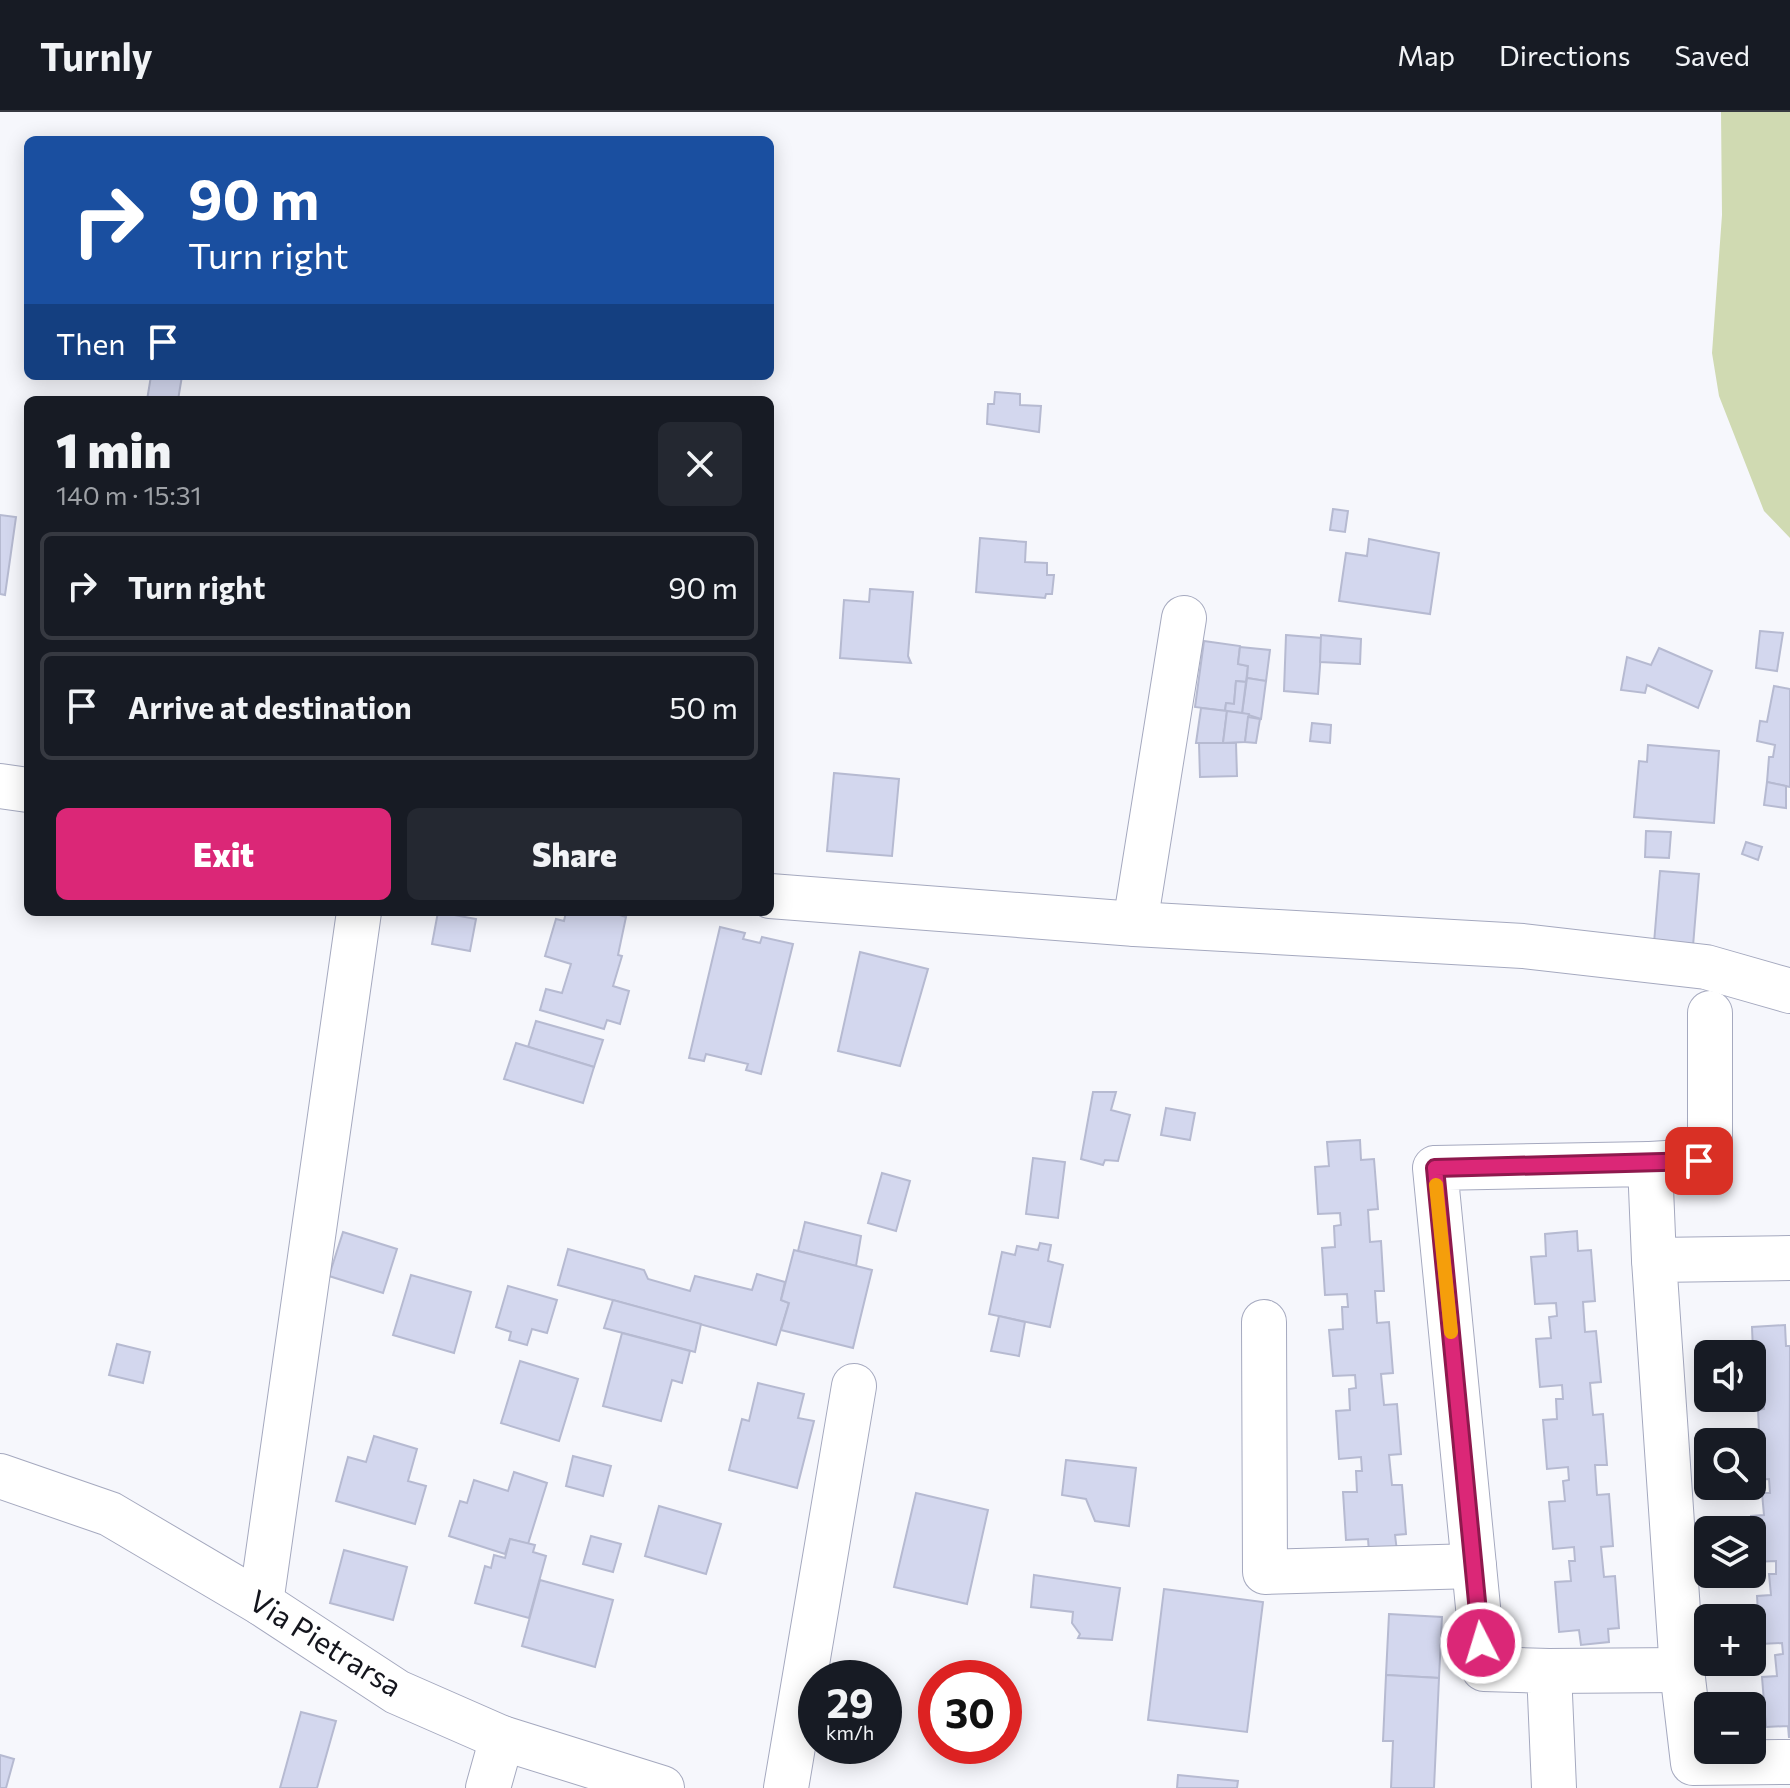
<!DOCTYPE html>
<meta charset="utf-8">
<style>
:root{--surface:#171b24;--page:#242831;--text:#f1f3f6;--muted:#9ea1a6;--line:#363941;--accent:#db2777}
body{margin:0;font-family:Commissioner,sans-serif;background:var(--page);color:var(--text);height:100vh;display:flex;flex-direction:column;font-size:30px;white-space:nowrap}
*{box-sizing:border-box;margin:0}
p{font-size:26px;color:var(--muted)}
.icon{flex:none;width:44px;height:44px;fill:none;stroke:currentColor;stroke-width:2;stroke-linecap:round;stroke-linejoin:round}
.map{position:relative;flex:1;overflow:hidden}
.side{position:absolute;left:24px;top:284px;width:750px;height:520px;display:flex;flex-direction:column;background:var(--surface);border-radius:12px;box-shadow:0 4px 20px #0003}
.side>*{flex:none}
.banner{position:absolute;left:24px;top:24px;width:750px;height:244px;border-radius:12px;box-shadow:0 4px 20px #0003;background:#1a4fa0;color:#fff;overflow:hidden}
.fabs{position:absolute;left:1694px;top:1228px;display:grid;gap:16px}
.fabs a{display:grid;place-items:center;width:72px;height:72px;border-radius:12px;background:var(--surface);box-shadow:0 4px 20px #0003;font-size:40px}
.speed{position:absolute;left:798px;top:1548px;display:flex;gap:16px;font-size:40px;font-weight:700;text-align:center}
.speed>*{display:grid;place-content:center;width:104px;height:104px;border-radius:50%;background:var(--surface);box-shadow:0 4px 20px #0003;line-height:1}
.speed small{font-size:20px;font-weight:400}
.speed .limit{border:12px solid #d22;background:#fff;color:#111}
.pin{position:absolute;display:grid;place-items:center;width:68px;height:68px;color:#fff;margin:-34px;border-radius:16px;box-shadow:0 4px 12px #0006}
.me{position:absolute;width:88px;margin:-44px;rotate:355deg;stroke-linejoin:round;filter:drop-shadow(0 0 6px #0008)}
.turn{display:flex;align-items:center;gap:28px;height:168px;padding:0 32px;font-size:36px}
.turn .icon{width:104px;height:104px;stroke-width:2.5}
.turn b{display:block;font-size:56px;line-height:68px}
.then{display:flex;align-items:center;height:76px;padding:0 32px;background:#0003;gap:16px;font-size:30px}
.round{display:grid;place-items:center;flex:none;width:84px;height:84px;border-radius:12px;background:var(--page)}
.headline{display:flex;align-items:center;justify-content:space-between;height:136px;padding:0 32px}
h1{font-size:48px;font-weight:800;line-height:60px}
.button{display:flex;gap:16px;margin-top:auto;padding:16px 32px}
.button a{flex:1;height:92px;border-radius:12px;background:var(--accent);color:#fff;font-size:32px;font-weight:800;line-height:92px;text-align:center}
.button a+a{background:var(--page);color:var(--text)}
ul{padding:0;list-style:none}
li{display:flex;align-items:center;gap:24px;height:108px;margin:0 16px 12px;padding:0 16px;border:4px solid var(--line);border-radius:12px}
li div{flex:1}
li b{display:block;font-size:30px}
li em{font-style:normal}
header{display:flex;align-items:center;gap:48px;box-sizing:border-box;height:112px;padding:0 40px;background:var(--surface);border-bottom:2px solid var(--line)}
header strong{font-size:38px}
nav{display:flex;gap:44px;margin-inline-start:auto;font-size:28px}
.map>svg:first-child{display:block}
</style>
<header>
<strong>Turnly</strong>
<nav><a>Map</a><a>Directions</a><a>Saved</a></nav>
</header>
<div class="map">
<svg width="1790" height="1676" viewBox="0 0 1790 1676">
<rect width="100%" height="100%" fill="#f6f7fc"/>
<path fill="#d0dab2" d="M1721,0h69v426l-26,-27 -45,-115 -7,-43 10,-138z"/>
<g fill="#d3d7ee" stroke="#b6bad1" stroke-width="2">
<path d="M151,264h31l-4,24h-31z"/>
<path d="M995,280l25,2v11l21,1 -2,26 -52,-8 1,-20h6z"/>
<path d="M1333,397l15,2 -3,21 -15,-2z"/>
<path d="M0,403l16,2 -11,78 -5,-1z"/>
<path d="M980,426l46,4 -1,20 22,1v12h7l-2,19h-6l-1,4 -69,-6z"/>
<path d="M1369,427l70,14 -9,61 -91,-13 7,-48 21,3z"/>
<path d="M870,477l43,3 -5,64 3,7 -71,-5 4,-58 25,2z"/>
<path d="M1760,519l23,2 -6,38 -21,-3z"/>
<path d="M1286,523l36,3 -4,56 -34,-3z"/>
<path d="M1321,523l40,4 -1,25 -40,-2z"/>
<path d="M1204,529l36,5 -2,18 10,2 -2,16 -10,-1 -2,23 -8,-1 -1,8 -30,-4z"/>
<path d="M1240,535l30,3 -4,31 -19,-3 1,-12 -10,-2z"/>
<path d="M1659,536l53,23 -14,37 -51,-23 -2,8 -24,-3 6,-33 24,8z"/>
<path d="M1247,566l19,3 -5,38 -19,-6z"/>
<path d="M1236,569l10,1 -4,31 -17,-2 1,-8 8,1z"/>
<path d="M1774,574l16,3v98l-23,-5 2,-25h4l2,-12 -18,-4 3,-20 7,1z"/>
<path d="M1201,596l26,3 -4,32h-27z"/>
<path d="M1227,599l22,3 -4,28 -22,1z"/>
<path d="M1248,605l12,2 -4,24 -11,-1z"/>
<path d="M1312,611l19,2 -1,18 -20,-2z"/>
<path d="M1199,631h37l1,33 -37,1z"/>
<path d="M1648,633l71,6 -5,72 -80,-6 5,-56 8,1z"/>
<path d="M834,661l65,6 -7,77 -65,-5z"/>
<path d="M1767,670l19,4v22l-22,-3z"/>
<path d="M1646,719l25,1 -2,26 -24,-1z"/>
<path d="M1746,730l16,5 -4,13 -16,-6z"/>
<path d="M1660,759l39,3 -6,72 -39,-3z"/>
<path d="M438,800l38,7 -6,32 -38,-7z"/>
<path d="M566,800h44l16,5 -8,38 4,1 -9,30 16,5 -9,33 -13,-4 -3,9 -64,-19 6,-21 16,4 9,-29 -26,-8 11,-37 8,2z"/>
<path d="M720,815l25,6 -2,6 17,4 2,-6 31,7 -32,130 -15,-4 2,-6 -42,-10 -2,7 -15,-3z"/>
<path d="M860,840l68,17 -28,97 -62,-15z"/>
<path d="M536,909l67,19 -9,27 -66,-20z"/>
<path d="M516,931l78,24 -11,36 -79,-24z"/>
<path d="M1093,980h23l-5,18 19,5 -12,46 -13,-1 -2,5 -22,-6z"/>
<path d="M1166,996l29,5 -5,27 -29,-5z"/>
<path d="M1360,1028l1,20 13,-1 4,50 -10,1 2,32 11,-1 3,50h-9l2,32 12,-1 4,51 -12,1 3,31 13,-1 4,50 -12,1 3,30h10l4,49 -11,1 2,16 -28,1 -1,-13 -22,1 -3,-48h14l-1,-21h6l-1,-14 -22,2 -3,-48 14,-1 -1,-21 7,-1 -1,-13 -22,1 -4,-46 14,-1 -1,-22h6l-1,-13 -22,1 -3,-47 13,-1 -1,-21 7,-1 -1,-12 -22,1 -3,-47 14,-1 -2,-24z"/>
<path d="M1033,1046l32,4 -7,56 -32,-4z"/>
<path d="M882,1061l28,8 -14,50 -28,-8z"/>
<path d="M805,1110l56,14 -5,30 -58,-15z"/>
<path d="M1577,1119l1,20 13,-1 4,51 -12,1 2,30 11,-1 5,51 -11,1 3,32 10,-1 4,51h-12l2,30 12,-1 4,52 -12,1 3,30 11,-1 4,52 -11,1 1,13 -28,3 -2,-15 -20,2 -4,-50 16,-1 -2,-20h6l-1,-14 -21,2 -4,-47 16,-1 -2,-20 6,-1 -1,-13 -21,2 -4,-49 14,-1 -1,-20h7l-1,-14 -22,2 -4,-48 15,-1 -2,-21 8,-1 -1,-13 -21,1 -4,-47 15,-1 -1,-22z"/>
<path d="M343,1120l54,17 -14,44 -54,-17z"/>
<path d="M1040,1131l11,2 -3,16 15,4 -13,62 -61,-13 13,-62 13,3 2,-9 21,4z"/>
<path d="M568,1137l76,21 4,9 42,12 5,-15 57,14 5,-16 28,8 -4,18 8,3 -13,42 -218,-60z"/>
<path d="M794,1138l78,20 -19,78 -72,-18 8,-27 -8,-3z"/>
<path d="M411,1163l60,17 -17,61 -61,-18z"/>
<path d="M508,1174l49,14 -10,33 -15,-4 -5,16 -18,-5 2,-8 -15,-5z"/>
<path d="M613,1188l88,24 -6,28 -91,-24z"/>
<path d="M999,1204l26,6 -6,34 -28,-5z"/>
<path d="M1785,1213l1,21h4l-1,392 -1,-12 -22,1 -4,-50 15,-1 -2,-21 8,-1 -1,-11 -22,1 -3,-48 14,-1 -2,-21h7v-13l-23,1 -2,-46 13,-1 -2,-22h8l-1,-14 -17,1v-38h-7l-1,-9 15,-1 -1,-22 6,-1 -1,-11 -22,1 11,-1v-44l-13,-2 14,-1 -1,-24z"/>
<path d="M622,1221l68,18 -8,32 -10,-3 -11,41 -58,-15z"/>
<path d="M117,1232l33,8 -7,31 -34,-8z"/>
<path d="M520,1249l58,18 -19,62 -58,-18z"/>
<path d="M758,1271l46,11 -6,24 16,3 -17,67 -68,-18 13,-51 7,2z"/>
<path d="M374,1324l43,13 -9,32 18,5 -11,38 -79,-23 12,-44 18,5z"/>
<path d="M573,1344l38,10 -8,30 -37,-10z"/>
<path d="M1066,1348l70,8 -7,58 -34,-5 -9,-22 -24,-4z"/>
<path d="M514,1360l33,11 -19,61 -18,-5 -5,15 -56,-18 11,-35 7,2 7,-23 34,11z"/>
<path d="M916,1381l72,17 -21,94 -73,-17z"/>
<path d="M659,1394l62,18 -15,50 -61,-18z"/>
<path d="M591,1424l30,8 -8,28 -30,-8z"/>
<path d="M510,1427l25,6 -2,7 13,4 -17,62 -54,-15 10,-37 6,2 3,-13 11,3z"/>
<path d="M344,1438l63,17 -14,53 -63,-17z"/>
<path d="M1034,1463l86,13 -8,52 -34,-2 2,-4 -8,-11 1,-11 -42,-5z"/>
<path d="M540,1468l73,20 -18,67 -73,-21z"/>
<path d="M1164,1477l99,13 -16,130 -99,-12z"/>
<path d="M1389,1502l53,3 -3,61 -53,-3z"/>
<path d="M1386,1563l53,3 -5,110h-43l2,-47h-10z"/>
<path d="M301,1600l35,9 -19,67h-37z"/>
<path d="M0,1643l14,4 -8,29h-6z"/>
<path d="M1178,1663l60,6 -1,7h-60z"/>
</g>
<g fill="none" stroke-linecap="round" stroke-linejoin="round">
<defs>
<g id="minor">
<path d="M0,674l28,4"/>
<path d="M770,784l365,28 388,22 183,21 84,24"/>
<path d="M1135,812l49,-306"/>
<path d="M1650,1052l49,-3 11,-6v-142"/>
<path d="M1790,1146l-136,2 28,410 11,93 97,-1"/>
<path d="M1264,1210l1,250 209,-6 -39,-398 215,-4 4,96"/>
<path d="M0,1364l110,38 151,89 136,89 105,46 160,50"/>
<path d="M1474,1454l10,103 65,2 5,117"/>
<path d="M261,1491l98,-691"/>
<path d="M1549,1559l133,-1"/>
<path d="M488,1676l14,-50"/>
<path d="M786,1676l68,-402"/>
</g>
</defs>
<use href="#minor" stroke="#a5a9bf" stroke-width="46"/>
<use href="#minor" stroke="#fff" stroke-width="44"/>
</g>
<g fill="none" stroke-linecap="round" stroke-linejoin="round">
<defs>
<path id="route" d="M1481,1531l-46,-475 264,-7"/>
</defs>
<use href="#route" stroke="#8e194d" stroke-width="20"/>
<use href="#route" stroke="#db2777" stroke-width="14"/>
<path stroke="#f59e0b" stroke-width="14" d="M1436,1073l15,147"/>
</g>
<g text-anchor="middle" stroke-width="8" stroke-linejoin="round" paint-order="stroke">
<g font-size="30" fill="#14151d" stroke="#fff">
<text transform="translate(325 1532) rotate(32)" y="10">Via Pietrarsa</text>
</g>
</g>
</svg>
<div class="fabs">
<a><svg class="icon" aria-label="sound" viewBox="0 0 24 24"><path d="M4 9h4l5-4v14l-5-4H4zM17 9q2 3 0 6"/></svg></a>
<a><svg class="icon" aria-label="search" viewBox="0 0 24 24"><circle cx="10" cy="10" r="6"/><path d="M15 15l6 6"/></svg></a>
<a><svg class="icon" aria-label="layers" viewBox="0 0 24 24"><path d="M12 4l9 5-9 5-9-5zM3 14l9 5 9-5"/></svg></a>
<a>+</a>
<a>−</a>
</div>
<div class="speed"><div>29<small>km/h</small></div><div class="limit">30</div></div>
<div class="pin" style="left:1699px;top:1049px;background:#d93025"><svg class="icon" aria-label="arrive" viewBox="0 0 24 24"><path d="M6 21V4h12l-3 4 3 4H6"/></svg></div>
<svg class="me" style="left:1481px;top:1531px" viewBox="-20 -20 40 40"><circle r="17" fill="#db2777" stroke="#fff" stroke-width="3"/><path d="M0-11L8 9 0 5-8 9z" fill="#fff"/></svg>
<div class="banner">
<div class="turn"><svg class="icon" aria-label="right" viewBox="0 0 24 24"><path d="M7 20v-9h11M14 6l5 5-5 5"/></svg><div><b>90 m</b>Turn right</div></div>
<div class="then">Then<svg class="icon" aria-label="arrive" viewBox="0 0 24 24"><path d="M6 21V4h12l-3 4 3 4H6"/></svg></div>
</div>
<section class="side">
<div class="headline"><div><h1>1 min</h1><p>140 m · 15:31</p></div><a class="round"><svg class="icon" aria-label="close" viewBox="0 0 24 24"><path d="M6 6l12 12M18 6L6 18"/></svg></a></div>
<ul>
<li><svg class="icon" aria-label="right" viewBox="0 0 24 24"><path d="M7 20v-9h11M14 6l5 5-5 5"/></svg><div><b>Turn right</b></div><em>90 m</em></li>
<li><svg class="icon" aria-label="arrive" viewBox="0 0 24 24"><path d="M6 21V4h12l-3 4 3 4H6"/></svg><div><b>Arrive at destination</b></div><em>50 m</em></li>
</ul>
<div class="button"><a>Exit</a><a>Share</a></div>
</section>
</div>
